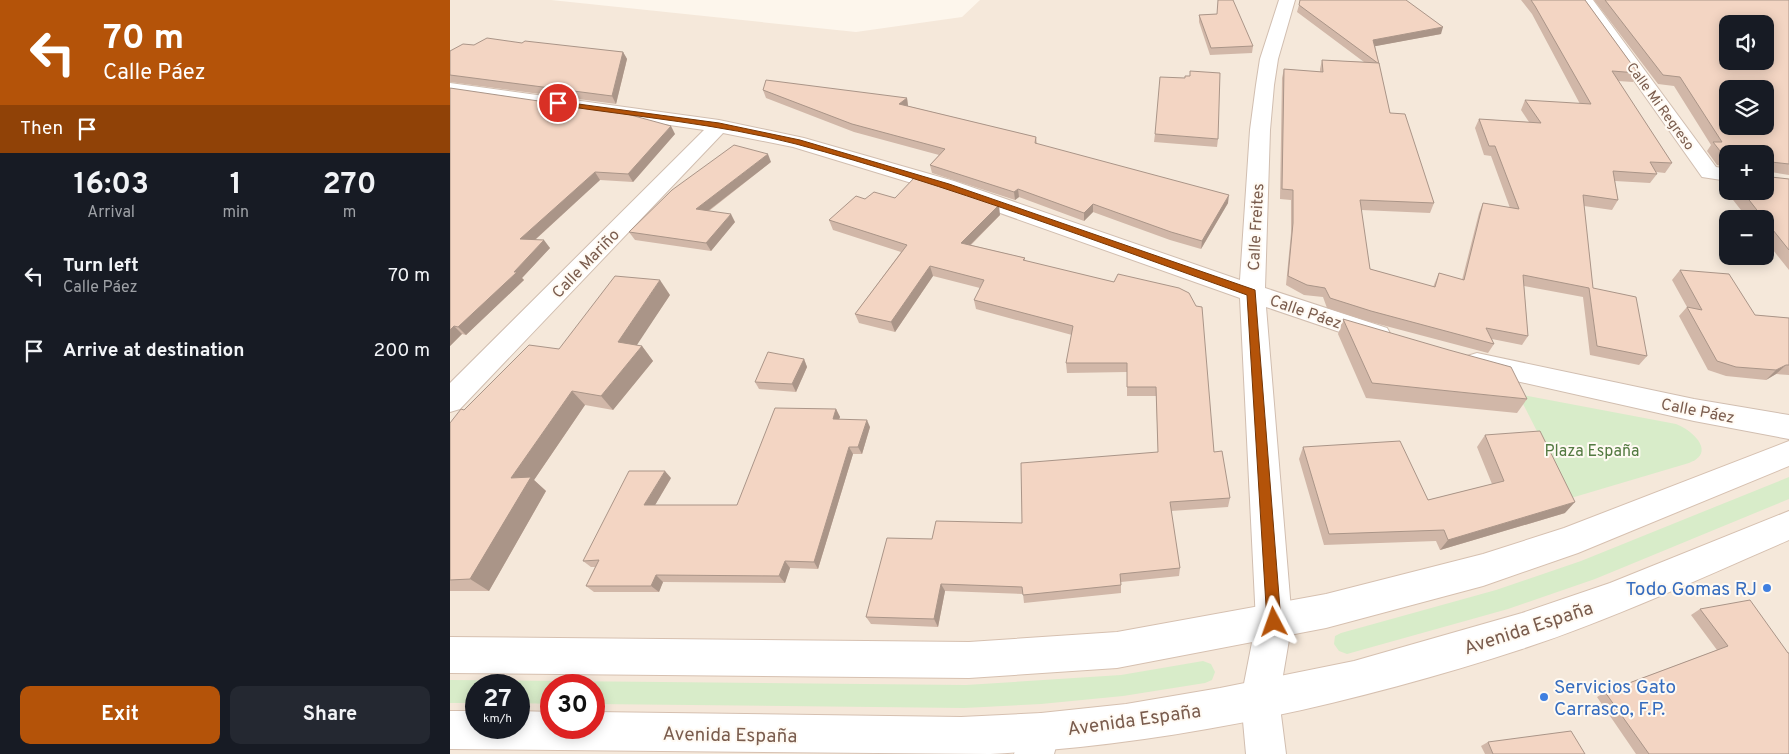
<!DOCTYPE html>
<meta charset="utf-8">
<style>
:root{--surface:#171b24;--page:#242831;--text:#f1f3f6;--muted:#9ea1a6;--accent:#b45309}
body{margin:0;font-family:Overpass,sans-serif;background:var(--page);color:var(--text);height:100vh;display:flex;flex-direction:column;font-size:19px;white-space:nowrap}
*{box-sizing:border-box;margin:0}
p{font-size:16px;color:var(--muted)}
.icon{flex:none;width:28px;height:28px;fill:none;stroke:currentColor;stroke-width:2;stroke-linecap:round;stroke-linejoin:round}
.map{position:relative;flex:1;overflow:hidden}
.drawer{display:flex;flex-direction:column;background:var(--surface);width:450px}
.drawer>*{flex:none}
.banner{background:#b45309;color:#fff;overflow:hidden}
.tools{position:absolute;left:1269px;top:15px;display:grid;gap:10px}
.tools a{display:grid;place-items:center;width:55px;height:55px;border-radius:10px;background:var(--surface);box-shadow:0 2px 12px #0003;font-size:25px}
.speed{position:absolute;left:15px;top:674px;display:flex;gap:10px;font-size:25px;font-weight:700;text-align:center}
.speed>*{display:grid;place-content:center;width:65px;height:65px;border-radius:50%;background:var(--surface);box-shadow:0 2px 12px #0003;line-height:1}
.speed small{font-size:12px;font-weight:400}
.speed .limit{border:8px solid #d22;background:#fff;color:#111}
.pin{position:absolute;display:grid;place-items:center;width:42px;height:42px;color:#fff;margin:-21px;border:2px solid #fff;border-radius:50%;box-shadow:0 1px 5px #0007}
.me{position:absolute;width:55px;margin:-28px;rotate:356deg;stroke-linejoin:round;filter:drop-shadow(0 0 4px #0008)}
.turn{display:flex;align-items:center;gap:18px;height:105px;padding:0 20px;font-size:22px}
.turn .icon{width:65px;height:65px;stroke-width:2.5}
.turn b{display:block;font-size:35px;line-height:42px}
.then{display:flex;align-items:center;height:48px;padding:0 20px;background:#0003;gap:10px;font-size:19px}
.eta{display:flex;justify-content:space-evenly;align-items:center;height:85px;text-align:center}
.eta b{font-size:30px;font-weight:700;line-height:35px}
.button{display:flex;gap:10px;margin-top:auto;padding:10px 20px}
.button a{flex:1;height:58px;border-radius:10px;background:var(--accent);color:#fff;font-size:20px;font-weight:700;line-height:58px;text-align:center}
.button a+a{background:var(--page);color:var(--text)}
ul{padding:0;list-style:none}
li{display:flex;align-items:center;gap:15px;height:75px;padding:0 20px}
li div{flex:1}
li b{display:block;font-size:19px}
li em{font-style:normal}
main{display:flex;flex:1;min-height:0}
.map>svg:first-child{display:block}
</style>
<main>
<section class="drawer">
<div class="banner">
<div class="turn"><svg class="icon" aria-label="left" viewBox="0 0 24 24"><path d="M17 20v-9H6M10 6l-5 5 5 5"/></svg><div><b>70 m</b>Calle Páez</div></div>
<div class="then">Then<svg class="icon" aria-label="arrive" viewBox="0 0 24 24"><path d="M6 21V4h12l-3 4 3 4H6"/></svg></div>
</div>
<div class="eta">
<div><b>16:03</b><p>Arrival</p></div>
<div><b>1</b><p>min</p></div>
<div><b>270</b><p>m</p></div>
</div>
<ul>
<li><svg class="icon" aria-label="left" viewBox="0 0 24 24"><path d="M17 20v-9H6M10 6l-5 5 5 5"/></svg><div><b>Turn left</b><p>Calle Páez</p></div><em>70 m</em></li>
<li><svg class="icon" aria-label="arrive" viewBox="0 0 24 24"><path d="M6 21V4h12l-3 4 3 4H6"/></svg><div><b>Arrive at destination</b></div><em>200 m</em></li>
</ul>
<div class="button"><a>Exit</a><a>Share</a></div>
</section>
<div class="map">
<svg width="1339" height="754" viewBox="0 0 1339 754">
<rect width="100%" height="100%" fill="#fdf6ec"/>
<path fill="#f5e8da" fill-rule="evenodd" d="M0,0h101l305,32 106,-15 18,-17h809v754h-1339zM1278,24h37v37h-37zM1278,89h37v37h-37zM1278,154h37v37h-37zM1278,219h37v37h-37zM26,685h43v43h-43zM101,685h43v43h-43z"/>
<g fill="#d8ecc9">
<path d="M1068,394l158,30c18,7 40,29 13,39l-118,35z"/>
<path d="M1339,477v22l-194,80 -87,30 -161,45 -8,-3 -5,-7 1,-8 6,-3 155,-43 85,-29z"/>
<path d="M753,661l8,3 4,8 -3,8 -7,3 -82,13 -82,8 -77,4 -370,-4v-19h-43v19l-32,-1v-18h-43v18h-26v-23l516,5 155,-10z"/>
</g>
<g fill="none" stroke-linecap="round" stroke-linejoin="round">
<defs>
<g id="minor">
<path d="M829,0h16l-17,59 -4,26 -4,45 -5,158 122,40 4,7 -4,7 -9,3 -112,-38 26,315 -13,77 7,55h-40l-5,-55 15,-77 -16,-324 -302,-107 -145,-44 -70,-14 -263,276 -10,3v-29l254,-253 -254,-37v-10l269,37 85,18 150,43 286,99 10,-150 6,-45 4,-26z"/>
<path d="M1127,0h16l123,167 12,2v12l-26,-4z"/>
<path d="M1027,353l217,46 95,16v24l-95,-18 -227,-51 -4,-7 4,-7z"/>
<path d="M591,713l14,5 5,14 -6,22h-40l13,-36z"/>
</g>
<g id="secondary">
<path d="M1339,441v25l-211,87 -95,33 -157,42 -209,40 -148,10 -519,-5v-36l519,5 148,-10 209,-38 157,-40 81,-26z"/>
<path d="M1339,511v29c-88,38 -176,79 -267,109 -172,56 -352,96 -532,105l-540,-5v-38h26v17h43v-17l32,1v16h43v-16l367,5 80,-4 85,-9 94,-16 134,-27 168,-48 88,-30z"/>
</g>
</defs>
<use href="#minor" stroke="#d1beb0" stroke-width="2"/>
<use href="#secondary" stroke="#d6c0b0" stroke-width="2"/>
<use href="#minor" fill="#fff" fill-rule="evenodd"/>
<use href="#secondary" fill="#fff" fill-rule="evenodd"/>
</g>
<g fill="#d1b7a8">
<path d="M1071,0h64l53,73 -5,9 -15,-1 54,82 -7,10 -9,-1 1,2 -7,9 -35,-2 3,19 -6,10 -28,-4 9,82 54,68 -8,9 -49,-10 -7,-58 -59,-11 4,50 -6,9 -30,-6 2,5 -6,9 -121,-32 -40,-13 -4,-11 -19,-2 -18,-10 5,-52v-33l-11,-1 2,-121 2,-9 36,3v-3l2,-9 42,2 -67,-50 2,-7 142,29 -66,12 15,67 44,90 -4,10 -69,-3 9,59 63,18 6,-14 23,7 17,-67 4,-10 27,5 -19,-52 -7,-1 -9,-27 4,-9 50,3 -8,-12 4,-10 55,4 -48,-90z"/>
<path d="M1144,0h195v175l-18,-3v5l18,2v91l-24,-30v-21h-17l-29,-37 7,-10h2v19h37v-37h-37v13l-11,-2 -10,-14 4,-6 -37,-59 -16,-2z"/>
<path d="M767,14l36,32 -1,7 -42,2 -11,-33v-7z"/>
<path d="M72,43l101,9 4,7 -11,45 -166,-22v-31l24,-6z"/>
<path d="M0,88l225,46 -42,48 -33,-2 -65,60 15,8 -28,30 2,2 -58,55 -4,-1 -12,12z"/>
<path d="M313,90l144,8 1,8 128,31 1,7 191,59 -27,46 -31,-9 -77,-28 -9,9 -65,-24 -4,3 -83,-27 -2,-8 9,-10 -85,-23 -88,-34z"/>
<path d="M705,134l63,5 -1,8 -63,-5z"/>
<path d="M321,162l-62,49 26,11 -24,29 -76,-11 -6,-8z"/>
<path d="M415,199l135,16 -29,30 54,13v3l89,21 100,170 16,46 -2,9 -57,4 9,57 -1,8 -58,6v11l-97,10 -1,-9 -78,-3 -7,36 -67,-3 -5,-7 66,-78 90,-16 136,-71 -2,-56h-29v-24l-60,1 -1,-10 6,-28 -96,-26 -2,-9 6,-12 -47,-12 -38,56 -36,-9 -4,-9 46,-62 -68,-22 -4,-10z"/>
<path d="M1230,270l75,45 34,3v57l-13,-1 -10,6 -40,-4 -18,-6 -29,-54 8,-9 -15,-27z"/>
<path d="M220,295l-34,50 6,1 11,15 -40,49 -28,-5 -51,75 12,11 -57,100h-39v-168l14,-13z"/>
<path d="M893,319l184,80 -10,14 -151,-15 -28,-64z"/>
<path d="M354,359l3,8 -11,25 -37,-3 -4,-7z"/>
<path d="M386,409l4,8 -1,2 31,8 -8,27h-9l-35,115 -28,-1 -5,15 -122,-1 -4,10h-65l-8,-6 9,-19h-4l-8,-6 88,-83 -16,27h82z"/>
<path d="M1035,435l80,78 -125,37 -4,-9 -112,4 -25,-86 4,-12 125,53 64,-16 -15,-37z"/>
<path d="M1250,609l88,44 1,101h-153l-39,-57 8,-5 112,-42 -26,-35z"/>
<path d="M1038,742l97,12h-100l-4,-8z"/>
</g>
<g fill="#aa9588">
<path d="M993,27l-2,7 -70,13 2,-7z"/>
<path d="M173,52l4,7 -11,45 -4,-8z"/>
<path d="M457,98l1,8 -7,6 -2,-8z"/>
<path d="M221,126l4,8 -42,48 -5,-8z"/>
<path d="M318,154l3,8 -71,55 -4,-8z"/>
<path d="M145,172l5,8 -73,67 -7,-8z"/>
<path d="M568,189l1,8 -4,3 -1,-8z"/>
<path d="M779,195l-1,8 -27,46 1,-8z"/>
<path d="M643,204v8l-9,9v-8z"/>
<path d="M549,205l1,10 -37,37 -2,-9z"/>
<path d="M281,214l4,8 -24,29 -5,-8z"/>
<path d="M94,240l6,8 -28,30 2,2 -58,55 -8,-8 56,-55z"/>
<path d="M480,266l3,10 -38,56 -4,-10z"/>
<path d="M210,280l10,15 -41,62 -11,-15z"/>
<path d="M4,326l8,8 -12,12v-16z"/>
<path d="M192,346l11,15 -40,49 -12,-14z"/>
<path d="M354,359l3,8 -11,25 -4,-8z"/>
<path d="M1336,365l-10,9 -10,6 10,-10z"/>
<path d="M122,391l13,14 -51,75 12,11 -57,100 -19,-12 41,-101z"/>
<path d="M386,409l4,8 -4,10 -3,-8z"/>
<path d="M417,420l3,7 -8,27 -4,-7z"/>
<path d="M399,447l4,7 -35,115 -4,-7z"/>
<path d="M215,471l6,7 -20,34 -7,-7z"/>
<path d="M1125,502l-10,11 -125,37 8,-10z"/>
<path d="M335,561l5,7 -5,15 -6,-7z"/>
<path d="M206,575l7,7 -4,10 -8,-6z"/>
<path d="M491,584l4,7 -7,36 -4,-8z"/>
</g>
<g fill="#f3d5c3" stroke="#aa9588" fill-rule="evenodd">
<path d="M768,0h15l20,46 -42,2 -12,-33 18,-1z"/>
<path d="M850,0h106l37,27 -70,13 6,24 -80,-59z"/>
<path d="M1081,0h54l53,73 -26,-2 60,92 -22,-1 7,12 -44,-3 5,29 -35,-5 10,93 43,9 11,59 -50,-10 -8,-58 -66,-13 5,61 -42,-8 8,16 -123,-33 -41,-13 -5,-10 -18,-3 -19,-9 5,-53v-33l-11,-1 2,-120 39,3 -1,-12 57,3 11,50 15,1 29,89 -74,-3 10,69 65,18 4,-14 25,7 19,-77 36,6 -24,-63h-6l-10,-27 62,4 -16,-23 66,4 -56,-98z"/>
<path d="M1155,0h184v164l-18,-2v15l18,2v71l-24,-30v-1h-1l-22,-28h23v-37h-37v2h-4l-11,-14h9l-42,-65 -17,-2zM1278,24h37v37h-37zM1278,89h37v37h-37z"/>
<path d="M37,38l35,5 3,-2 98,11 -11,44 -162,-21v-24l13,-7 11,1z"/>
<path d="M740,71l30,2 -2,66 -63,-5 5,-57 25,1v-2h5z"/>
<path d="M316,80l141,18 -8,6 137,33 -1,6 194,52 -27,46 -31,-9 -78,-28 -9,9 -66,-24 -4,3 -84,-27 15,-16 -93,-25 -89,-34z"/>
<path d="M0,88l177,26 44,12 -43,48 -33,-2 -75,67 24,1 -30,32h3l-59,55 -4,-1 -4,4z"/>
<path d="M284,145l34,9 -72,55 35,5 -25,29 -77,-11 43,-42z"/>
<path d="M465,177l84,28 -38,38 64,15 -2,2 91,22 4,-8 61,14 10,5 7,13 6,1 12,145 8,-1 8,47 -60,4 10,66 -60,6 1,11 -98,10 -1,-8 -81,-3 -7,35 -68,-2 21,-79 45,1 4,-18 86,2 -1,-60 137,-11 -2,-65h-29v-24h-61l7,-37 -99,-26 10,-20 -54,-14 -39,56 -36,-8 52,-69 -78,-25 27,-24 9,3 9,-7 21,6z"/>
<path d="M1230,270l49,4 26,41 34,3v47h-3l-10,5 -40,-3 -19,-6 -30,-54 15,3z"/>
<path d="M165,276l45,4 -42,62 24,4 -41,50 -29,-5 -61,87 20,-1 -61,102 -20,1v-157l11,-14 3,1 65,-65 30,4z"/>
<path d="M893,319l106,31 62,17 16,32 -155,-16z"/>
<path d="M318,352l36,7 -12,25 -37,-2z"/>
<path d="M325,408l61,1 -3,10 34,1 -9,27h-9l-35,115 -29,-1 -6,15 -123,-1 -5,11h-65l13,-26 -16,1 46,-90h36l-21,34h93z"/>
<path d="M1090,431l35,71 -127,38 -4,-10 -115,4 -26,-87 97,-6 28,59 76,-19 -19,-46z"/>
<path d="M1300,600l38,53h1v101h-140l-44,-62 123,-46 -28,-37z"/>
<path d="M1121,731l14,23h-92l-5,-12z"/>
</g>
<path fill="#b45309" stroke="#753606" d="M106,101l163,22 81,17 149,44 306,106 26,332 -2,5 -5,2 -5,-2 -2,-5 -20,-327c-149,-53 -298,-110 -451,-151 -77,-20 -158,-27 -238,-39h-2z"/>
<g fill="#3f7fe0" stroke="#fffaf3" stroke-width="2">
<circle cx="1317" cy="588" r="5"/>
<circle cx="1094" cy="697" r="5"/>
</g>
<g text-anchor="middle" stroke-width="4" stroke-linejoin="round" paint-order="stroke">
<g font-size="14" fill="#7a5c4d" stroke="#fffaf3">
<text transform="translate(1211 106) rotate(54)" y="5">Calle Mi Regreso</text>
</g>
<g font-size="16" fill="#7a5c4d" stroke="#fffaf3">
<text transform="translate(805 227) rotate(-87)" y="6">Calle Freites</text>
<text transform="translate(135 263) rotate(-46)" y="6">Calle Mariño</text>
<text transform="translate(856 311) rotate(19)" y="6">Calle Páez</text>
<text transform="translate(1248 410) rotate(11)" y="6">Calle Páez</text>
</g>
<g font-size="16" fill="#537a41" stroke="#fffaf3">
<text x="1142" y="456">Plaza España</text>
</g>
<g font-size="19" fill="#366cbe" stroke="#fffaf3" text-anchor="end">
<text x="1307" y="595">Todo Gomas RJ</text>
<text x="1104" y="693" text-anchor="start">Servicios Gato<tspan x="1104" dy="22">Carrasco, F.P.</tspan></text>
</g>
<g font-size="19" fill="#7a5c4d" stroke="#fffaf3">
<text transform="translate(1078 627) rotate(-18)" y="7">Avenida España</text>
<text transform="translate(684 719) rotate(-8)" y="7">Avenida España</text>
<text transform="translate(280 734) rotate(1)" y="7">Avenida España</text>
</g>
</g>
</svg>
<div class="tools">
<a><svg class="icon" aria-label="sound" viewBox="0 0 24 24"><path d="M4 9h4l5-4v14l-5-4H4zM17 9q2 3 0 6"/></svg></a>
<a><svg class="icon" aria-label="layers" viewBox="0 0 24 24"><path d="M12 4l9 5-9 5-9-5zM3 14l9 5 9-5"/></svg></a>
<a>+</a>
<a>−</a>
</div>
<div class="speed"><div>27<small>km/h</small></div><div class="limit">30</div></div>
<div class="pin" style="left:108px;top:103px;background:#d93025"><svg class="icon" aria-label="arrive" viewBox="0 0 24 24"><path d="M6 21V4h12l-3 4 3 4H6"/></svg></div>
<svg class="me" style="left:824px;top:622px" viewBox="-20 -20 40 40"><path d="M0-17L14 15 0 8-14 15z" fill="#b45309" stroke="#fff" stroke-width="4"/></svg>
</div>
</main>
